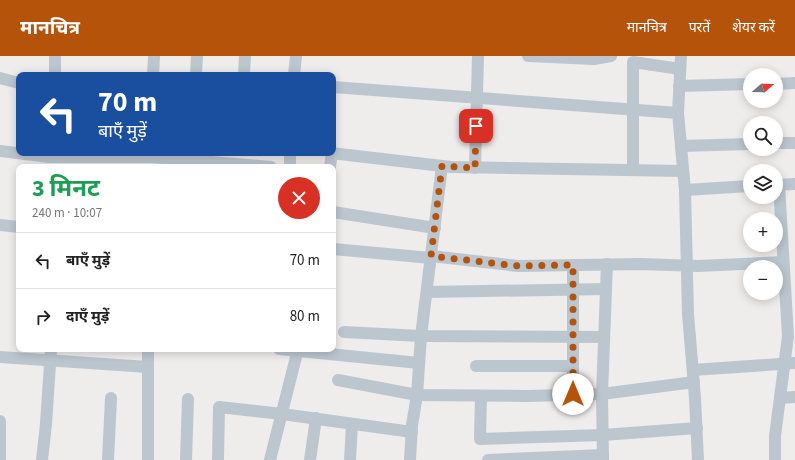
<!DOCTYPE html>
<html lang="hi">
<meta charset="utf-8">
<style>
:root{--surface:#fff;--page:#f2f2f2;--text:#222;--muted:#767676;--line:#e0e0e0;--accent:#b45309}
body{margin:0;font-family:"Source Sans 3","Noto Sans Devanagari",sans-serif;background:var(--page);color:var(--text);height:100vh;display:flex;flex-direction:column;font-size:15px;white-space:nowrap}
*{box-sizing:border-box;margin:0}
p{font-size:13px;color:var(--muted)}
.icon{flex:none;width:22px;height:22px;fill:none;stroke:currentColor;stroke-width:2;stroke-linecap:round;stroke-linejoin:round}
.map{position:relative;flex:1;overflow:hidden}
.drawer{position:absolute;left:16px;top:108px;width:320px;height:188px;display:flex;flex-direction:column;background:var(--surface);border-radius:8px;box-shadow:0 2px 10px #0003}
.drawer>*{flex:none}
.hud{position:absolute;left:16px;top:16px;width:320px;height:84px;border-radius:8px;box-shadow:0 2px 10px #0003;background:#1a4fa0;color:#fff;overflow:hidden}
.needle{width:26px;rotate:71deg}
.tools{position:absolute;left:743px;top:12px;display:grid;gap:8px}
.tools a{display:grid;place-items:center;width:40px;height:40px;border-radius:50%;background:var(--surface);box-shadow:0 2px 10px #0003;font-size:20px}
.pin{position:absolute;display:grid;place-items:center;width:34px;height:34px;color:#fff;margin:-17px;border-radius:8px;box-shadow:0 2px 6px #0006}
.me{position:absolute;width:44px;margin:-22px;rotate:0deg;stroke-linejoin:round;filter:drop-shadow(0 0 3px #0008)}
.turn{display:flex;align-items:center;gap:14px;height:84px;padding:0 16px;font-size:18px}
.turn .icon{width:52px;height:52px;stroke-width:2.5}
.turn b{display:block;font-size:28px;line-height:34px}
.round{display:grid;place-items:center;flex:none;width:42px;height:42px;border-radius:21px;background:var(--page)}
.summary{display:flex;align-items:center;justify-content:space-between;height:68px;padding:0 16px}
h1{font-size:24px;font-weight:700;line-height:30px;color:#1e9e55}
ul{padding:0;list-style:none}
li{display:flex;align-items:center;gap:12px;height:56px;padding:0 16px;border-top:1px solid var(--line)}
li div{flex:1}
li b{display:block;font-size:15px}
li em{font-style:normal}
header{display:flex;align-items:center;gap:24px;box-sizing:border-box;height:56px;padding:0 20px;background:var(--accent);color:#fff}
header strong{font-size:19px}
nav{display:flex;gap:22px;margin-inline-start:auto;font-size:14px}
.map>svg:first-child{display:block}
</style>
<header>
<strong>मानचित्र</strong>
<nav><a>मानचित्र</a><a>परतें</a><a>शेयर करें</a></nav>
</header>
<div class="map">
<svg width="795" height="404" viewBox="0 0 795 404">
<rect width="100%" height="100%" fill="#efecec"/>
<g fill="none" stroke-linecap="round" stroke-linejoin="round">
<g stroke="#bcc6cf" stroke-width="12">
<path d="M528,0l66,3 17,-3"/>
<path d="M681,0l-3,57 7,77 3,124 7,84 3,62"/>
<path d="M55,19v-19"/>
<path d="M153,19l1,-19"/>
<path d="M196,19l1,-19"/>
<path d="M244,19l1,-19"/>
<path d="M294,19l2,-19"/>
<path d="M0,22l19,5"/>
<path d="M776,28l19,-1"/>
<path d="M679,30l71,-2"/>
<path d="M333,31l345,26"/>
<path d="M776,87h19"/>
<path d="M681,90l69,-2"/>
<path d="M0,95l49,6h103l119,10"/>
<path d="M331,97l120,14 232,4"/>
<path d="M290,111v-14"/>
<path d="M330,111l2,-14"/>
<path d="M475,112l3,-112"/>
<path d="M633,114v-108l47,7"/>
<path d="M776,129l19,-1"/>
<path d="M685,134l65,-4"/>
<path d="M333,156l102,16"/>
<path d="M0,169l19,2"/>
<path d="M333,193l98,9"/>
<path d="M431,200l87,10 123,-2 57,2 85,-4"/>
<path d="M427,236l179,-3"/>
<path d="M344,276l77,4 183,1"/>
<path d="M279,293l140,14"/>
<path d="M0,301l148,10"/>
<path d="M476,310h97"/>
<path d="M693,314l102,-7"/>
<path d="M338,324l79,15 111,1 74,-2 92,-12"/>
<path d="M573,339v-130"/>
<path d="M481,340l-1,43 123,-4 94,-7"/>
<path d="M780,342l15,-1"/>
<path d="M0,365v39"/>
<path d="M42,404l4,-36 5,-75"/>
<path d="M108,404l3,-62"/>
<path d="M148,404v-111"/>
<path d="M186,404l2,-61"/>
<path d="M218,404l1,-53 63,7 130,18"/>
<path d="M270,404l28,-111"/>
<path d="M310,404l6,-42"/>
<path d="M350,404l2,-36"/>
<path d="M410,404l2,-35 5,-30 4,-59 21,-170"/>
<path d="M488,404l115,-5"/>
<path d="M603,404l-1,-66 5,-130"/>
<path d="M775,404v-24l13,-100 -9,-151"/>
</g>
</g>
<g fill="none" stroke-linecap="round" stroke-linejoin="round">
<path stroke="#b45309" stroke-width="7" stroke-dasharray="0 12.6" d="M476,70l-1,42 -33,-2 -11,90 87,10 55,-1v129"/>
</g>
</svg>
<div class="tools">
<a><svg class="needle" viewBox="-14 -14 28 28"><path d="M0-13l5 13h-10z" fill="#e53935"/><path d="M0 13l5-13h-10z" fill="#767676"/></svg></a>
<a><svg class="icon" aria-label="search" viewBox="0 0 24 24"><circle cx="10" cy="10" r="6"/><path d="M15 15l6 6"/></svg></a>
<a><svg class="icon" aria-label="layers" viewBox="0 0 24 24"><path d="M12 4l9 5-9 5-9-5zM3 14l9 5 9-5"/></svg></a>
<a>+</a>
<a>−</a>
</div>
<div class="pin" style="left:476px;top:70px;background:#d93025"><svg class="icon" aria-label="arrive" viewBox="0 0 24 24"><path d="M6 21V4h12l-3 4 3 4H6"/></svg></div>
<svg class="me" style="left:573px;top:338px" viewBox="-20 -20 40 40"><circle r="19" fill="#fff"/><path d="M0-13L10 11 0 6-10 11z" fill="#b45309"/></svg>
<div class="hud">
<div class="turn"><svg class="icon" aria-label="left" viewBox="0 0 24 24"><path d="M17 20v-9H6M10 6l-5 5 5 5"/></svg><div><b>70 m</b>बाएँ मुड़ें</div></div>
</div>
<section class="drawer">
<div class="summary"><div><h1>3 मिनट</h1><p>240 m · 10:07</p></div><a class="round" style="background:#d93025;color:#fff"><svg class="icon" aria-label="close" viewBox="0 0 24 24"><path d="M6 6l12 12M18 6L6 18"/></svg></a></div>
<ul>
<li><svg class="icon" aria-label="left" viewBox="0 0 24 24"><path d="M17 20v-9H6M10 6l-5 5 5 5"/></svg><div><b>बाएँ मुड़ें</b></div><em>70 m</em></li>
<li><svg class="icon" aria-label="right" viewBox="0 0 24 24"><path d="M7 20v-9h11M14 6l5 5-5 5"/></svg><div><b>दाएँ मुड़ें</b></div><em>80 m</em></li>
</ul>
</section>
</div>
